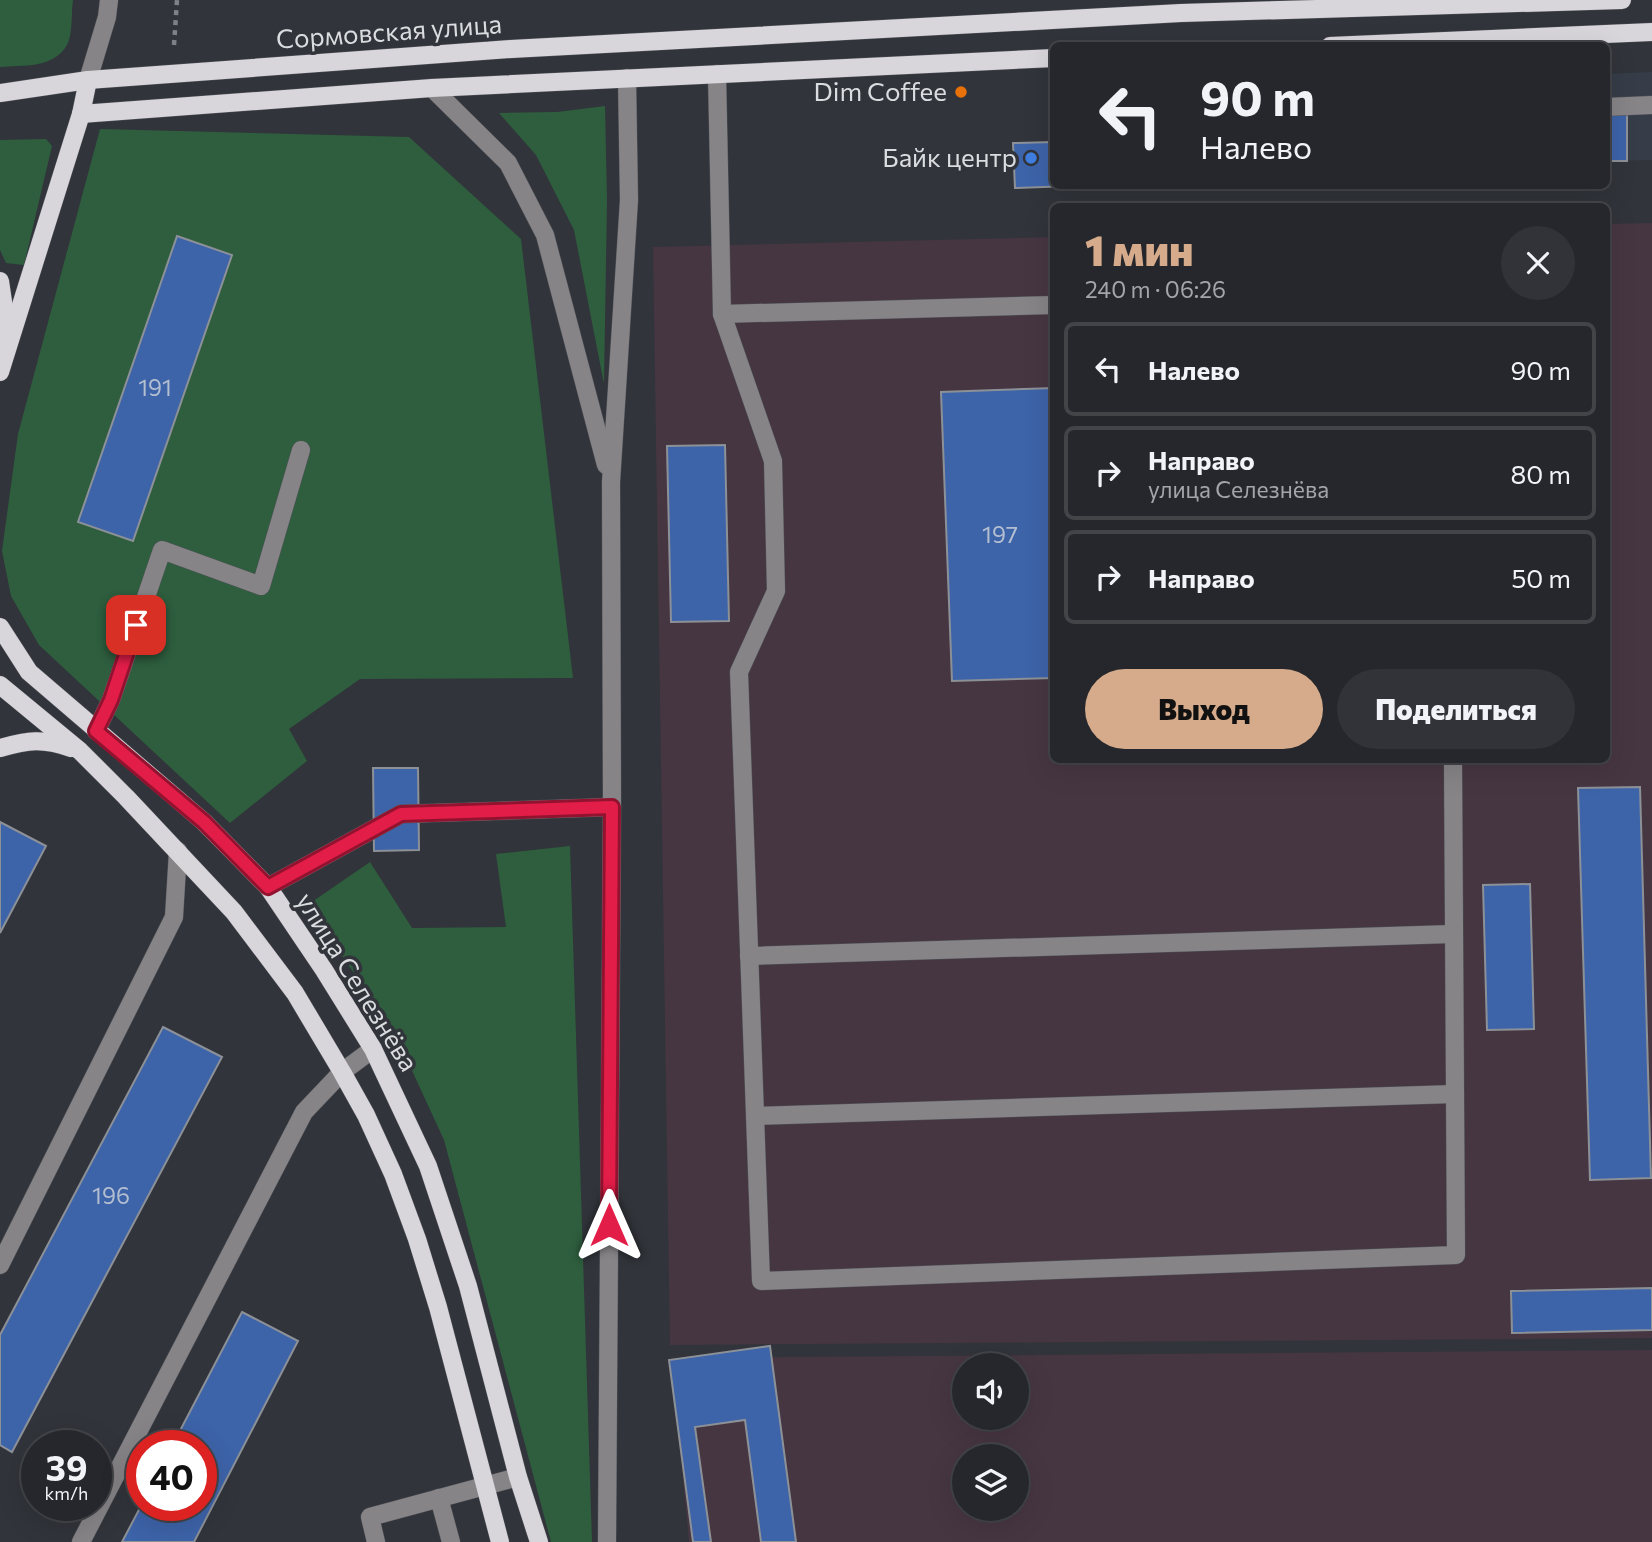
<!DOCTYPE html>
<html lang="ru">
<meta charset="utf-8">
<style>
:root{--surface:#25272c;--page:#313338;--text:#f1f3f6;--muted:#a3a5a9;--line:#424448;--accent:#d6ab8b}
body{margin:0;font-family:Commissioner,sans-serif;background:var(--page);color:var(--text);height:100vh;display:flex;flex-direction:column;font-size:26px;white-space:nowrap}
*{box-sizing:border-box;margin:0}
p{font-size:23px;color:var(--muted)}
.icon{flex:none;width:38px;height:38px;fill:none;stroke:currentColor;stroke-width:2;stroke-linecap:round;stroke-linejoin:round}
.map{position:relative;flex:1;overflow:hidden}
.side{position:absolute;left:1050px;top:203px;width:560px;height:560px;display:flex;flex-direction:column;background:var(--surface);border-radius:10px;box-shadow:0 7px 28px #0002,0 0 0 2px var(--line)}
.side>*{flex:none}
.banner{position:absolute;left:1050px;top:42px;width:560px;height:147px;border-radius:10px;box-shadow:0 7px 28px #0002,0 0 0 2px var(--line);background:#25272c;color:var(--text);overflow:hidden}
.buttons{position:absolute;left:952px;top:1353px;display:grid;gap:14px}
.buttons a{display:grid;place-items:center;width:77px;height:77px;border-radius:50%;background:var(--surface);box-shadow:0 7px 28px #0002,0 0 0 2px var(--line);font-size:35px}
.speed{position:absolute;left:21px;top:1430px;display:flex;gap:14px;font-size:35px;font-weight:700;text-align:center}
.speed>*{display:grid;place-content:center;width:91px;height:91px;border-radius:50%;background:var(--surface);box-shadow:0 7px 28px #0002,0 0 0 2px var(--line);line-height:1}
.speed small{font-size:18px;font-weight:400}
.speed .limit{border:10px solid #d22;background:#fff;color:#111}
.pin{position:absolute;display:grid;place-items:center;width:60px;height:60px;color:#fff;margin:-30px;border-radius:14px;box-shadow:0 4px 10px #0006}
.me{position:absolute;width:77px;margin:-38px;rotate:0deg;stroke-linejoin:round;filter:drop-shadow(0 0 5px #0008)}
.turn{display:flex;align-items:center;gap:24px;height:147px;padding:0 35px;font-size:32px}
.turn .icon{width:91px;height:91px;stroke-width:2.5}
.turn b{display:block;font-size:49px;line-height:60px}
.round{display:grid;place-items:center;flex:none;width:74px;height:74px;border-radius:37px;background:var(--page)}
.overview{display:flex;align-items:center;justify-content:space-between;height:119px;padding:0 35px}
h1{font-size:42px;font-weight:800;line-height:52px;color:var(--accent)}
.action{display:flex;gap:14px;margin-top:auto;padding:14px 35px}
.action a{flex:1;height:80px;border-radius:42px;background:var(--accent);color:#111;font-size:28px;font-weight:800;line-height:80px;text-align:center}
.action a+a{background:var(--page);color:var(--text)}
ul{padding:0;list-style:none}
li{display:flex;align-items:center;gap:21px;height:94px;margin:0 14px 10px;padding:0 21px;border:4px solid var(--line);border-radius:10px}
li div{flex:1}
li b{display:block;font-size:26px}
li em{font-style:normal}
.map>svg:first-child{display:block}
</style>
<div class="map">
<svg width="1652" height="1542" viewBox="0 0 1652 1542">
<rect width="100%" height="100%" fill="#31343a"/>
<path fill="#363d48" d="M1652,72v88l-45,1v-87z"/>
<g fill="#463642" fill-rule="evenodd">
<path d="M1652,223v1115l-982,7 -17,-1098 400,-10 1,523h552l1,-536z"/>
<path d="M1652,1350v192h-963l-17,-184zM964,1365h53v53h-53zM964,1456h53v52h-53z"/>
</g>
<g fill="#2e5e3e">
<path d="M0,0h73c-2,13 0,34 -6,45 -14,24 -44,20 -67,22z"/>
<path d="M605,106l2,95 -3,183 -30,-154 -38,-75 -37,-42 58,-1z"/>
<path d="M100,129l309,8 112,102 52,439 -213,1 -71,50 18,32 -77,62 -191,-178 -28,-49 -9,-45 16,-117z"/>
<path d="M46,139l6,7 -28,119 -18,-2 -6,-13v-110z"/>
<path d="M570,846l22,696h-41l-107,-402 -53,-115 -85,-119 64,-44 42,66 94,-1 -10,-73z"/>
</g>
<g fill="#3d63a8" stroke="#8c9097" stroke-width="2">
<path d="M1627,108v53h-21v-52z"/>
<path d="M1054,142v44h18l-57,2 -2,-45z"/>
<path d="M177,236l55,19 -99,286 -55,-19z"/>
<path d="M1054,388v290l-102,3 -11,-289z"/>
<path d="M725,445l4,176 -58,1 -4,-176z"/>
<path d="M373,768h45l1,82 -45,1z"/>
<path d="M1640,787l11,391 -61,2 -12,-392z"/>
<path d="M0,822l46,24 -46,87z"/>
<path d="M1530,884l4,145 -47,1 -4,-145z"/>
<path d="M163,1027l59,30 -210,395 -12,-7v-110z"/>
<path d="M1652,1288v42l-140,3 -1,-42z"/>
<path d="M242,1312l56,29 -104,201h-72l20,-38 59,1v-59h-29z"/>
<path d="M770,1346l26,196h-35l-16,-122 -50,7 16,115h-18l-24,-182z"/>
</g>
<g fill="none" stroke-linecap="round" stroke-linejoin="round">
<defs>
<g id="minor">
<path d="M717,74l5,240 332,-9"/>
<path d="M88,80l19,-63 2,-17"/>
<path d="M432,88l76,75 37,72 61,230"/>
<path d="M1606,107l46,-2"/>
<path d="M722,314l51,147 3,130 -37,81 22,609 695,-26 -3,-495"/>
<path d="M96,731l15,-31 51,-150 99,36 40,-136"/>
<path d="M268,887l133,-73 211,-7"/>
<path d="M749,956l703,-22"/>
<path d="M755,1116l700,-22"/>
<path d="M0,1265l174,-348 4,-66"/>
<path d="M439,1498l12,44"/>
<path d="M81,1542l223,-430 38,-40 31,-23"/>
<path d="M376,1542l-6,-25 148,-40"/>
<path d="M607,1542l5,-735 -1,-325 18,-282 -2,-122"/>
</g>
<g id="major">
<path d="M1330,46l322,-14"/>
<path d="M0,93l88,-13 423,-31 670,-36 441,-13"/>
<path d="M81,114l351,-26 622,-30"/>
<path d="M0,281l5,34v25"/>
<path d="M0,372l81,-258 7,-34"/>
<path d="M0,627l29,45 175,150 64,65 56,83 49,79 55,117 40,120 50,191 21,65"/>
<path d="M0,685l80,66 46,46 108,115 61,81 47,79 24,43 27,59 24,65 21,68 62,235"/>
<path d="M0,748c28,-8 43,-10 71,0"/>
</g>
</defs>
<use href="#minor" stroke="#4f5258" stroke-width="19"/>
<use href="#major" stroke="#4f5258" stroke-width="19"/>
<path stroke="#7f8186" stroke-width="4.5" stroke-dasharray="5 5" stroke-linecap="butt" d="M174,45l3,-45"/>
<use href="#minor" stroke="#868487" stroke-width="18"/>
<use href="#major" stroke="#d8d5db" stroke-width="18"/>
</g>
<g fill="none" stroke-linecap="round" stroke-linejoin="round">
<defs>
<path id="route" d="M136,625l-25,75 -15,31 108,91 64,65 133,-73 211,-7 -3,418"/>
</defs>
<use href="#route" stroke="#92132f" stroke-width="18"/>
<use href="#route" stroke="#e11d48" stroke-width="12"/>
</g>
<circle fill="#e8710a" stroke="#31343a" stroke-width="2.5" cx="961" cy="92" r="7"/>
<circle fill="#3f7fe0" stroke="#31343a" stroke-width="2.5" cx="1031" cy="158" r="7"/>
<g text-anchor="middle" stroke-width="7" stroke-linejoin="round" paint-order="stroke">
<g font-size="23" fill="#b3bed1">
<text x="155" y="396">191</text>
<text x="1000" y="543">197</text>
<text x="111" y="1204">196</text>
</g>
<g font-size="26" fill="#dadcdf" stroke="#31343a">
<text transform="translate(389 32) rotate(-4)" y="9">Сормовская улица</text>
<text transform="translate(357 982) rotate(58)" y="9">улица Селезнёва</text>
</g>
<g font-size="26" fill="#dadcdf" stroke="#31343a" text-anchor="end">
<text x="947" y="101">Dim Coffee</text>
<text x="1017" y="167">Байк центр</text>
</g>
</g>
</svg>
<div class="buttons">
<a><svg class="icon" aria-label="sound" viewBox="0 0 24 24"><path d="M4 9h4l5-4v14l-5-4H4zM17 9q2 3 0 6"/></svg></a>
<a><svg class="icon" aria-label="layers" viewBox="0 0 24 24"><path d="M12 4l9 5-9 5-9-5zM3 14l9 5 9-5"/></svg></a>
</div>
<div class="speed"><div>39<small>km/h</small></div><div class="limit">40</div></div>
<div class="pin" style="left:136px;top:625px;background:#d93025"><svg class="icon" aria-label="arrive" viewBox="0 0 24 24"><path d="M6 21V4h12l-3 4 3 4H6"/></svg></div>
<svg class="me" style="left:609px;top:1225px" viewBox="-20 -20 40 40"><path d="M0-17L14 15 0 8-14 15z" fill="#e11d48" stroke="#fff" stroke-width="4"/></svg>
<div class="banner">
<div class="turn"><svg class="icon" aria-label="left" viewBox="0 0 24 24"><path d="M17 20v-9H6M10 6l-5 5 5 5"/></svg><div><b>90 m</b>Налево</div></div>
</div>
<section class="side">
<div class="overview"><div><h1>1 мин</h1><p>240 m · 06:26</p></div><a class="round"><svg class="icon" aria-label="close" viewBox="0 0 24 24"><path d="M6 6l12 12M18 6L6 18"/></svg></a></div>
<ul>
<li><svg class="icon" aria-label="left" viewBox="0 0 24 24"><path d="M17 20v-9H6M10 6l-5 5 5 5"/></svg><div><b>Налево</b></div><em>90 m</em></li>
<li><svg class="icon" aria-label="right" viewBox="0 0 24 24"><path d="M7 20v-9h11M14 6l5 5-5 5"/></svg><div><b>Направо</b><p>улица Селезнёва</p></div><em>80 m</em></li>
<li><svg class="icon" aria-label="right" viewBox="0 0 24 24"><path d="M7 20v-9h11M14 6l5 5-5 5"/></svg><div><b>Направо</b></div><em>50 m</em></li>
</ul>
<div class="action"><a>Выход</a><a>Поделиться</a></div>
</section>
</div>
